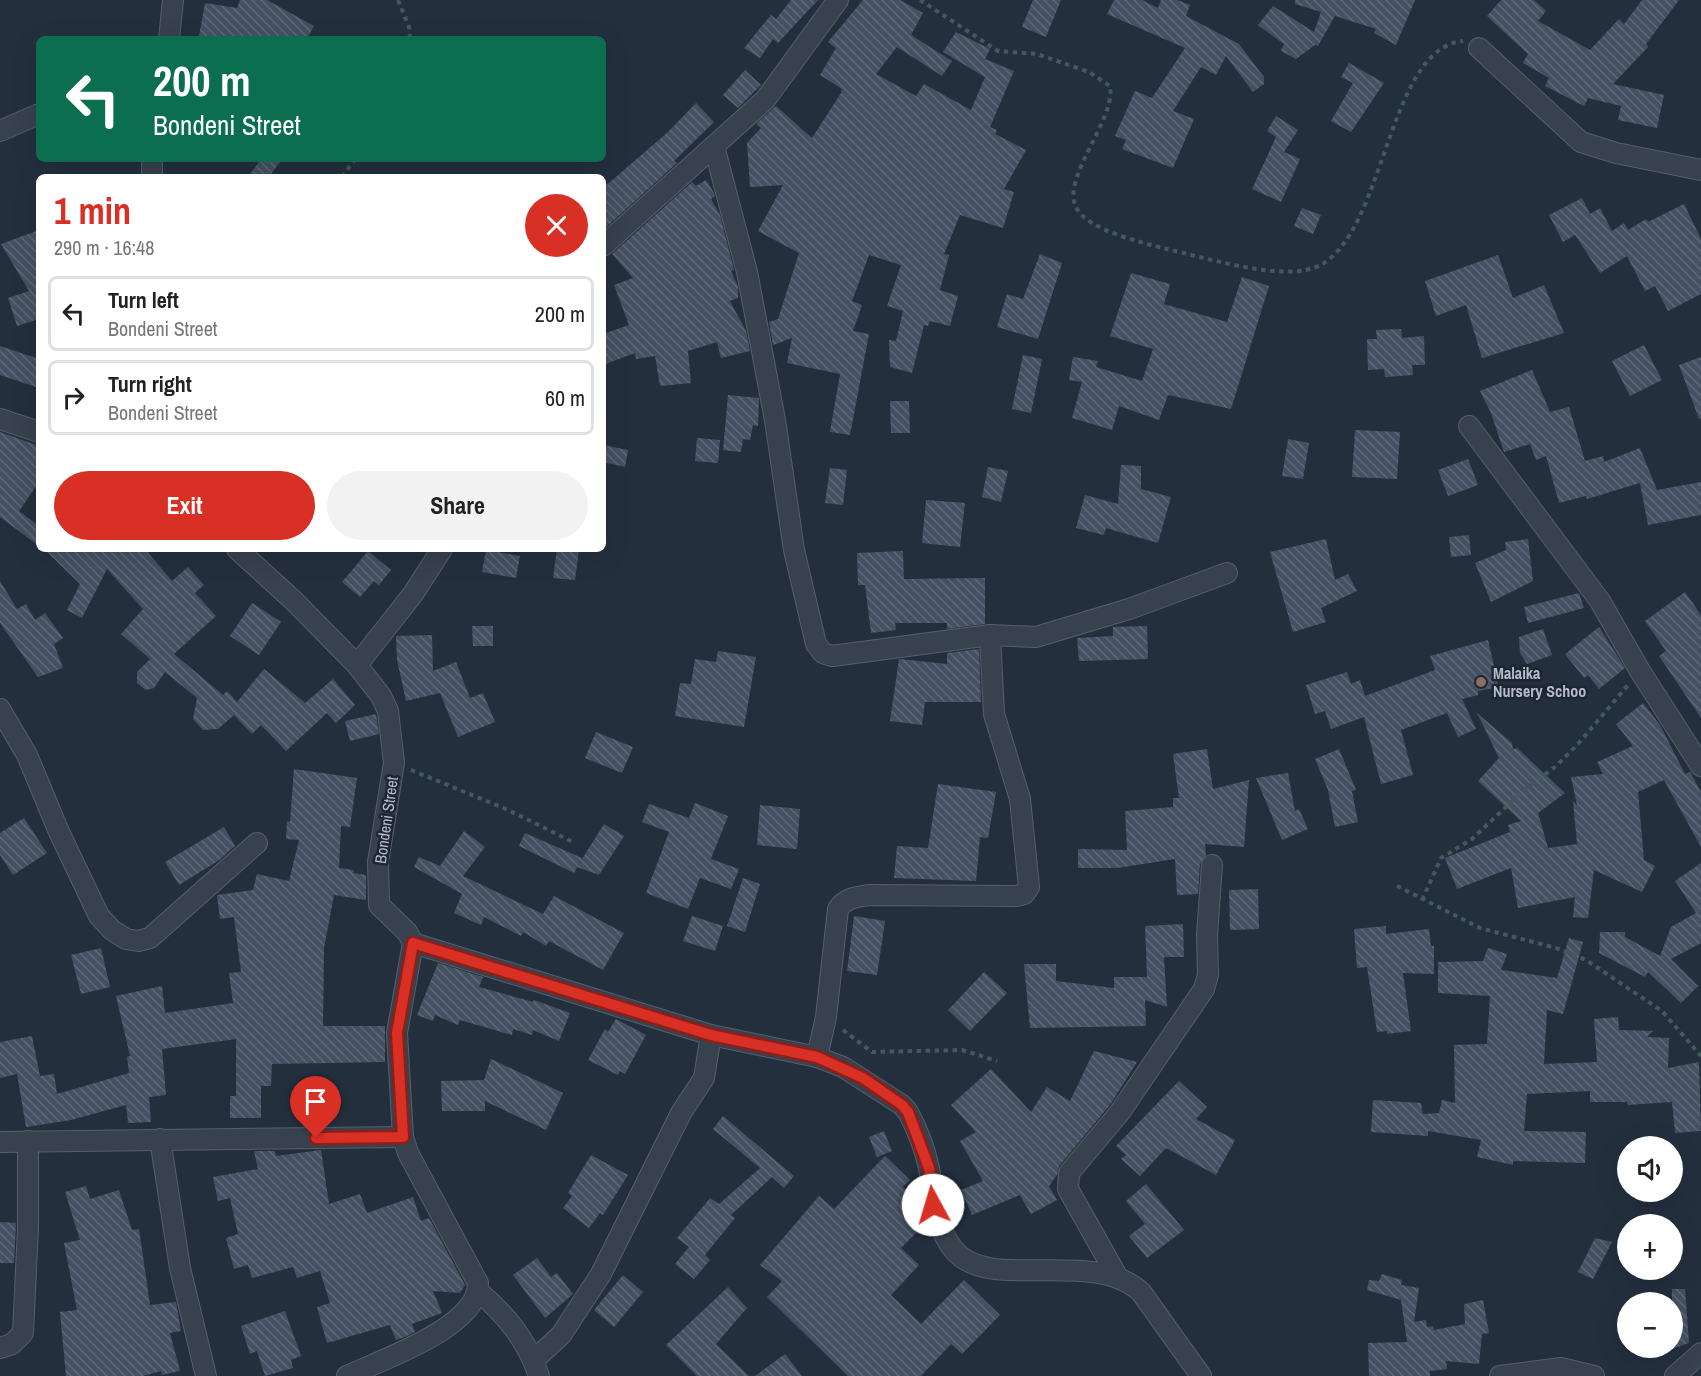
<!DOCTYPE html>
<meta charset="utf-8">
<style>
:root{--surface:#fff;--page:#f2f2f2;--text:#222;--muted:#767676;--line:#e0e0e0;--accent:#d93025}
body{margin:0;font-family:"Archivo Narrow",sans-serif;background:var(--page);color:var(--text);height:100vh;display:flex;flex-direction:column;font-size:22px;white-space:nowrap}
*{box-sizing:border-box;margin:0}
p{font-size:20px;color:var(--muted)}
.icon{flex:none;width:33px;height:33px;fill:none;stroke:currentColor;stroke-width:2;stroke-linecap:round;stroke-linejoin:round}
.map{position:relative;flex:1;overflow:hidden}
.drawer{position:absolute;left:36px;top:174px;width:570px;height:378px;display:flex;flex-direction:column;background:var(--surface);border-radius:9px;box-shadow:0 6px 24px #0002}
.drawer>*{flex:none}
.banner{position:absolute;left:36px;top:36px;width:570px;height:126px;border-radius:9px;box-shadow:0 6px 24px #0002;background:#0b6e4f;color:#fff;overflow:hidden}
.fabs{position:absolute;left:1617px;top:1136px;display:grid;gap:12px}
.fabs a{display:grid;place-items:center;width:66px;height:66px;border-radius:50%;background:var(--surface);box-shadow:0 6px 24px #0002;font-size:30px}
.pin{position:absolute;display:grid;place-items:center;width:51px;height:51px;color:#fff;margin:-62px -26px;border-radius:50% 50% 50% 0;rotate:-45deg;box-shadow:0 0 6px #0007}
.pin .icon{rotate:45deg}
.me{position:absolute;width:66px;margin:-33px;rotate:354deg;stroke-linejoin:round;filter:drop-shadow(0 0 4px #0008)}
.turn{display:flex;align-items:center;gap:21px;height:126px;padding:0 18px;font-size:27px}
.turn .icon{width:78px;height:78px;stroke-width:2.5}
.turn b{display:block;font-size:42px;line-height:51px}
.round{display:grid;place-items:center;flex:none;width:63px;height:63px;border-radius:32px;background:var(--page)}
.overview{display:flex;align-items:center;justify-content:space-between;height:102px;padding:0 18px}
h1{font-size:36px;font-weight:800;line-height:45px;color:var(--accent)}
.action{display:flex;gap:12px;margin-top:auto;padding:12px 18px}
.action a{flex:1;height:69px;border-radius:36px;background:var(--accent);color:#fff;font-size:24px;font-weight:800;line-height:69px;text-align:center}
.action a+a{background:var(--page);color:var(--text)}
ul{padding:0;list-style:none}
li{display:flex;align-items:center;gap:18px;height:75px;margin:0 12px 9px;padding:0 6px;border:3px solid var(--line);border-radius:9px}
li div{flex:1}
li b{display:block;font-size:22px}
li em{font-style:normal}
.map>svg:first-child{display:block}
</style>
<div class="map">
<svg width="1701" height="1376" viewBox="0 0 1701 1376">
<defs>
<pattern id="building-back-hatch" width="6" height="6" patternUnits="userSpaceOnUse" patternTransform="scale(1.5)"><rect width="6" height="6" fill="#455162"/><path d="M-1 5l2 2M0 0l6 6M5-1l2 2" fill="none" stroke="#5d6877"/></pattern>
</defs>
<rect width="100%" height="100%" fill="#242f3e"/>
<g fill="url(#building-back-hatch)">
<path d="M240,0h27l47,26 -7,13h-88l-20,-3 6,-33 32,5z"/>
<path d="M791,0h27l-40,43 -5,-4 -13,19 -16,-10 27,-33 5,4z"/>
<path d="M863,0h37l23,13 -12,22 41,26 -10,15 -45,-29 -21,27 40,22 8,-12 47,26 14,-33 -42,-25 13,-20 34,17 -5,10 29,12 -24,56 7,3 -2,4 31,16 -22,39 10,3 -11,36 -43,-13 -16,39 5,1 -9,35 18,6 -8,30 -20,-5 -2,5 -4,-1 -12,48 -22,-6 -1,-27 7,1 7,-30 -16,-5 14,-41 -32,-10 -17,46 10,4 -9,26 16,3 -19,101 -20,-3 10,-58 -53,-11 5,-25 -19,7 -4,-23 9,-3 21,-66 -41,-22 25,-46 -33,2 -3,-44 14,-15 -5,-4 20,-18 36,32 29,-45 1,-4 -22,-14 16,-27 -8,-6z"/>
<path d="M1033,0h28l-15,37 -24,-10z"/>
<path d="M1114,0h28l16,8 3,-8h16l13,5 -4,11 53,28 25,33v7l-11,8 -27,-36 -10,19 -15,-8 -28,44 21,8 -21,49 -51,-19 4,-9 -11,-4 20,-45 17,7 33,-50 -78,-34z"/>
<path d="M1295,0h120l-19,45 -22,-12 2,-4 -41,-13 -17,30 -3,-1 -19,14 -15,-8 3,-7 -26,-19 15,-19 41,26 7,-20 -26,-8z"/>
<path d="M1501,0h33l12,11 -8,10 52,29 29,-31 5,5 18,-24h37l-33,44 2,3 -35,37 51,11 -7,33 -39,-8 3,-14 -33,-8 -4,8 -39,-20 4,-8 -26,-15 5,-9 -41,-38z"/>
<path d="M1349,63l35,20 -33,49 -20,-11 22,-38 -12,-6z"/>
<path d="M745,70l16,15 -23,23 -15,-13z"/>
<path d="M696,103l18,19 -40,39 3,2 -74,67v-42l65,-56z"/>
<path d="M1276,116l22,14 -14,22 16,7 -19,43 -29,-13 24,-52 -9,-6z"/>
<path d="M261,159h21l-13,18h-21z"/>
<path d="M706,180l8,13 1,3 -4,3 9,16 14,55 -3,1 7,16v11l-8,3 16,30 4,20 -29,7 -4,-16 -29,9 3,32 -31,3 -5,-30 -19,3 -1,-6 -32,12v-31l26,-9 -15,-40 19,-7 -21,-24 80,-72 4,4z"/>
<path d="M1582,198l8,16 10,-6 12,23 12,-8 4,7 18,-11 2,3 36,-18 17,35v55l-33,17 -13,-25 -10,5 -18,-35 -27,17 -25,-38 -12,7 -14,-27z"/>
<path d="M1302,208l19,7 -8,19 -19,-8z"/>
<path d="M39,230v89l-22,7 -9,-28 21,-7 -28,-47z"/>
<path d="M1040,254l22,9 -24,76 -41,-12 10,-33 16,5z"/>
<path d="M1498,255l15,43 31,-13 20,48 -82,25 -16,-53 -30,11 -11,-35z"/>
<path d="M1131,273l39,11 -6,20 63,18 15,-45 27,9 -38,123 -63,-14 -9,25 -40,-14 -7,24 -40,-12 10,-36 -13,-2 4,-23 25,4 -2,6 46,14 11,-32 -43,-13z"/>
<path d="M1401,329l1,9 22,-2 1,29h-13l1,10 -28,2 -1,-8 -16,1 -1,-31h10l-1,-9z"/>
<path d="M1644,345l18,35 -32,16 -18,-35z"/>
<path d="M0,346l39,13v29l-39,-13z"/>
<path d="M1023,355l19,4 -11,54 -19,-4z"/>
<path d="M1701,357v62h-2l-20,-54z"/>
<path d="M1532,370l18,42 19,-5 16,54 18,-5 1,6 36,-14 17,42 44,-8v33l-53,10 -8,-42 -53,16 -1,-3 -27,7 -13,-47 -10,4 -6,-16 -26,8 -13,-39 -11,-22z"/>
<path d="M728,395l31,3 -1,28 -5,-1 -3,15 -7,-1 -2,13 -18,-2z"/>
<path d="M890,401h19l1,32h-19z"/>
<path d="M1355,430l45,2 -3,47 -45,-2z"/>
<path d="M0,432l39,14v36l-20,29 20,15v20l-39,-29z"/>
<path d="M697,438l23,2 -2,23 -23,-2z"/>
<path d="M1288,439l21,4 -6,36 -21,-3z"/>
<path d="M603,445l25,5 -3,17 -22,-5z"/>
<path d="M1468,459l10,26 -30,11 -10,-26z"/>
<path d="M1121,465l20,1v23l30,8 -13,46 -52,-15 -2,7 -28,-7 9,-33 33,9z"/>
<path d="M988,467l20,4 -7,31 -19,-5z"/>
<path d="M830,468l17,2 -4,35 -18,-2z"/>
<path d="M926,500l39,3 -5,44 -38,-4z"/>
<path d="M1469,535l2,20 -20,2 -2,-20z"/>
<path d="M1326,539l9,41 13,-6 9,17 -36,17 5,14 -33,10 -23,-80z"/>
<path d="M1528,539l5,42 -42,21 -16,-39 31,-13 -1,-8z"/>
<path d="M44,549h101l27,32 16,-14 16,18 -9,8 21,23 -42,38 49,41 4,-4 10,11 27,-33 41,34 28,-24 22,26 -19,18 -9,-10 -41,38 -25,-26 -9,9 -18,-19 -16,14 -15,1 -10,-11 4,-21 -32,-26 -11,16 -8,2 -9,-7v-11l13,-13 -29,-25 22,-25 -36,-40 -25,49 -15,-8 13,-26z"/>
<path d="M557,549h22l-4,31 -22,-2z"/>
<path d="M486,550l34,6 -4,22 -34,-6z"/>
<path d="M368,551l23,19 -12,15 -5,-4 -14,16 -18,-15z"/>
<path d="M903,551l1,28 81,-1v46l-38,5v-6h-52l1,7 -25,3 -6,-48h-7l-1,-32z"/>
<path d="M0,581l17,28 9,-5 9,16 10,-7 18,25 -9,6 9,24 -25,9 -38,-54z"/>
<path d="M1685,592l16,23v103l-42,-62 7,-5 -21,-30z"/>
<path d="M1579,593l5,15 -56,15 -4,-16z"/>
<path d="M252,603l29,19 -22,33 -29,-19z"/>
<path d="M472,626h21v20h-20z"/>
<path d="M1147,626l1,33 -69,2 -2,-23 36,-2v-9z"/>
<path d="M1599,627l26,41 -26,21 -11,-14 -4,3 -19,-24z"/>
<path d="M1543,629l9,26 -25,9 -7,-11 -1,-16z"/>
<path d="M432,635l1,36 23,-9 14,36 13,-5 12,29 -37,15 -18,-44 -34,8 -9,-41 -1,-24z"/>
<path d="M1488,640l11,47 -21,4v4l-16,4 14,30 -18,8 -11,-24 -46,17 12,45 -32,9 -17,-67 -33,12 -6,-18 -10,3 -9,-29 41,-13 4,12 9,-4 5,16 70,-26 -5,-14z"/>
<path d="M979,649l2,53h-56l-3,23 -32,-4 9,-62 48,5v-11z"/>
<path d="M718,651l38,6 -12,70 -69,-11 5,-33 11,1 4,-25 21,3z"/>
<path d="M1643,703l17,22 25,49 5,-2 11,20v55l-37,-67 -26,12 6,68 11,6 -13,26 -48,-22 -6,48 -15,-1 2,-20 -57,11 -7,-40 -54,21 -12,-31 65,-26 -2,-7 13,-4 -43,-40 21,-23 -22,-45 35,30 1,6 4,-1 48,45 -27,20 10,35 29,-4 -4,-43 4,4 -6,-28 32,-3 -6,-12 36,-16 -17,-22z"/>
<path d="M376,714l3,20 -29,7 -5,-20z"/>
<path d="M596,732l37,15 -11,26 -37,-15z"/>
<path d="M1207,749l6,40 36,-9 -5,67 -39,-3 1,11 -6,9 -2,30 -21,1 -2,-36 -58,9h-39v-19l49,1 -2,-39 48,-4v-9h6l-6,-44z"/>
<path d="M1339,749l17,41 -4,1 6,31 -23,5 -7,-37 -13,-31z"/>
<path d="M294,769l63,9 -7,49 -9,-1 -2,42 15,2 -1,3 13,2v25l-32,-5 -10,53 -1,78h62v36l-113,2 -1,22h-10v32h-31v-22h6v-57l-74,10 4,46 -17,2 2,25 -23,1 -2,-18 -55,15 -45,7 -9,-53 -17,4v-36l32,-6 8,40 14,-2 3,20 72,-21 -2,-16 3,-1 -14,-60 46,-10 3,27 68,-10 -4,-30 12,-1 -7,-55 -14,2 -3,-24 36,-5 4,-16 32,7 10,-41 -13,-1 1,-18 3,1z"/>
<path d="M1288,773l7,38 4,-2 9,20 -26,11 -26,-62z"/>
<path d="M938,784l58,8 -8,46 -8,-1 -4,44 -82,-3 3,-32 31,2z"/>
<path d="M695,803l33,13 -17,43 28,10 -8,20 -31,-11 -12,31 -42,-16 23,-61 -27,-10 7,-18 40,14z"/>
<path d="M760,805l40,4 -3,40 -40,-4z"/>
<path d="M24,818l23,35 -34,22 -13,-20v-22z"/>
<path d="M604,824l20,12 -25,39 -22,-8z"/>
<path d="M224,827l11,19 -17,15 -39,24 -14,-23z"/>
<path d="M464,831l21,16 -22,29 80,38 11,-18 70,37 -21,37 -54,-29 -3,5 -23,-14 -2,4 -37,-19 -3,8 -27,-12 8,-19 -48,-27 5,-10 21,9z"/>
<path d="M525,833l57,25 -8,15 -55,-27z"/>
<path d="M1701,863v80l-30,16 27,27 -17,17 -33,-31 -3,5 -46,-24 1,-21h25v5l35,19 11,-29 25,-14 -21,-32z"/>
<path d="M743,878l17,6 -15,48 -18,-6z"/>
<path d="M1258,889l1,40 -29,1 -1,-40z"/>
<path d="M692,916l31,10 -8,25 -32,-10z"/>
<path d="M854,916l31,5 -8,54 -30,-4z"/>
<path d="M1183,924l1,33h-20l3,50 -22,-7 1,26 -116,2 -6,-64h32v17l58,7v-11h33l-2,-51z"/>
<path d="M1386,926v8l43,-5 2,17h3v28l-31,-1 8,58 -24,3v-3l-10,1 -10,-65 -10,1 -3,-39z"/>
<path d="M1569,938l14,4 -20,72 -16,-4 -3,54 53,-2 -3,-43 24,-2 1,13 34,1 -6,6 22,1 -1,30 31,-6 2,69 -26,2 -3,-31 -44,3 -1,-3h-37v-11l-63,3 -3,37 62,1 -1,31 -72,-2v4l-36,-8 4,-17 -53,-9v5l-57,-4 2,-32 48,3 2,11 16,-1 3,-13 13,3 -1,-58 33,-1 3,-48 -52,-3v-31l45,-1 5,-13 19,6 -6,16 56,8z"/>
<path d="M101,948l9,39 -29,7 -10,-39z"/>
<path d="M438,963l45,14 -4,10 54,15 1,-2 36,13 -11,28 -26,-11 -1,5 -19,-6 -1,6 -52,-15 -2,5 -23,-10 -2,6 -16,-6z"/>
<path d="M984,972l23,21 -37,38 -22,-21z"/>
<path d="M616,1019l30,16 -21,39 -5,-3 -2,4 -30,-15 17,-31 3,3z"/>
<path d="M1094,1051l43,11 -27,43 -51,61 -2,9 -8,11 8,14 -26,14 -11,-19 -48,20 -11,-25 22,-9 -23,-40 16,-9 -25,-27 40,-36 40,43 16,-25 23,14z"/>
<path d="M491,1059l72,34 -17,37 -61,-29v10h-43l-1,-30 43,-1z"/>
<path d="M1179,1081l28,26 -11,12 39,21 -19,35 -50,-27 -26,28 -19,-17 5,-4 -10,-9z"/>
<path d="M723,1116l71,60 -10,12 -12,-11 -41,38 4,3 -30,37 5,5 -16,19 -19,-15 14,-17 -12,-9 33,-40 9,6 41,-36 -47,-39z"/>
<path d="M884,1131l8,20 -15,6 -8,-20z"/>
<path d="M321,1150l8,54 31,-10 7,19 46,-16 8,24 8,-3 36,67 -5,8 -27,-2 9,22 -30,11 3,8 -8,4 -11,4 -6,-15 -63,18 -10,-36 13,-4 -10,-32 -23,7 -4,-11 -41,11 -4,-13 -14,4 -8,-31 12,-4 -8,-36 -12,3 -5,-24 45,-8 -4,-18h21l1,5z"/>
<path d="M591,1155l37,20 -25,40 -3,-2 -11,15 -26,-20 9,-12 -4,-3z"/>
<path d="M885,1156l25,24 -7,7 20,20 4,15 -26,26 18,17 -28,30 30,29 43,-44 36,35 -38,39 -11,-10 -30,32h-73l-81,-79 15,-16 -22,-16 59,-69 15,13z"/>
<path d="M1146,1184l38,46 -37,28 -18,-22 16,-12 -19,-23z"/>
<path d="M86,1186l4,13 29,-9 13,40 7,-1 11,76 26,-3 5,29 -11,2 10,38 -18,4 -1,-4 -18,5h-77l-6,-64 17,-2 -13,-67 16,-3 -15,-48z"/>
<path d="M0,1222l16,1 -2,40h-14z"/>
<path d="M1595,1238l17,4 -19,37 -15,-7z"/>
<path d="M537,1258l14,19 6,-4 16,21 -28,24 -32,-43z"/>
<path d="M1382,1274l20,6 -1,5 18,3 -5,34 12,-2 1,7 6,-1 1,4 31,-6 -1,-20 19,-4 6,33 -7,1 -3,30 -33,-3 1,8 -17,2v5h-61l-1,-33 39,-1 -6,-42 -34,-10 2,-10 10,1z"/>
<path d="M623,1275l20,17 -29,35 -20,-17z"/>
<path d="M728,1287l19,21 -31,36 33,32h-52l-31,-31z"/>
<path d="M1672,1289h13l4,54 -17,6z"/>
<path d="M285,1311l16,45 -10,4 2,8 -28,8 -8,-25 -7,3 -9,-28z"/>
<path d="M785,1354l17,22h-47z"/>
</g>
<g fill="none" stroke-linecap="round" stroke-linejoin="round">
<defs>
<g id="minor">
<path d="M169,39l4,-39"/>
<path d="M1479,48l102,94 35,11 85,17"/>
<path d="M0,131l39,-17"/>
<path d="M714,146l33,126 28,148 19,130 22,94 7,9 9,3 158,-21 46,2 93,-28 98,-36"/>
<path d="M152,177v-18"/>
<path d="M603,246l162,-146 73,-100"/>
<path d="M0,419l39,13"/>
<path d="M1469,426l131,175 40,70 61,95"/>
<path d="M237,549l57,52 63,64 24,31 7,15 6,52 -16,99 1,43 28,27 6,11 -16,90 6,104 5,16 70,130c1,44 -97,77 -131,93"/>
<path d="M357,665l56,-71 29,-45"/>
<path d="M0,709l27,46 32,77 40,84 13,14 14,9 12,2 12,-3 107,-95"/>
<path d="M413,943l298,92 106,22 26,10 59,38 6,7c9,17 17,37 21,56 5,28 5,58 25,82 35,43 137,-3 187,42l60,84"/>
<path d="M817,1057l9,-40 12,-108c7,-11 18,-12 31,-14l147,1 8,-2 5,-7 -9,-88 -26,-85 -4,-79"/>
<path d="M160,1139l20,129 26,108"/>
<path d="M0,1142l403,-5"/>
<path d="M1117,1276l-49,-87 1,-16 51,-61 84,-123 4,-14 -1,-40 5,-70"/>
<path d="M478,1291c28,24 49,49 61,85"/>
<path d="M0,1348l12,-4 11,-11 5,-105v-87"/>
<path d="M534,1360l27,-25 40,-61 80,-161 23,-35 7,-43"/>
<path d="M1500,1376l61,-8 33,8"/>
<path d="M1675,1376l26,-23"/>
</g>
</defs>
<use href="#minor" stroke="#565f6c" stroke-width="22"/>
<g stroke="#44595c" stroke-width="4" stroke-dasharray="4.5 4.5" stroke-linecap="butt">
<path d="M398,0l11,27 1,12"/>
<path d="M920,0l78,51 39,3 52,18 21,14c6,35 -51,93 -33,123 13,22 67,34 90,40 39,9 100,28 139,21 80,-14 76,-221 157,-229"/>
<path d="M342,177l13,-18"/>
<path d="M411,770l95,39 67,33"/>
<path d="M1397,886l83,42 76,20 30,12 76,51 39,45"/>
<path d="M1422,900l19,-42 31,-19 52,-49 31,-23 23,-23 50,-59"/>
<path d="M843,1030l29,22 90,-2 35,11"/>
</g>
<use href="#minor" stroke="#38414e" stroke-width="20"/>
</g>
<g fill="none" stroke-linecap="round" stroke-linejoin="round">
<defs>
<path id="route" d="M316,1138l87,-1 -6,-104 16,-90 298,92 106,22 46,21 39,27 6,7 21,56 4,37"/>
</defs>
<use href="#route" stroke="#8d1f18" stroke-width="15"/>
<use href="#route" stroke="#d93025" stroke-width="10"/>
</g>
<circle fill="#8d6e63" stroke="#1d2633" stroke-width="2" cx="1481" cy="682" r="6"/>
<g text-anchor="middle" stroke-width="5" stroke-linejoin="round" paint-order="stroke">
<g font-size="16" font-weight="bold" fill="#b4bcc9" stroke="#1d2633" text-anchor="start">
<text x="1493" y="679">Malaika<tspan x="1493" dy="18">Nursery Schoo</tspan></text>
</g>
<g font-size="16" fill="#b4bcc9" stroke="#1d2633">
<text transform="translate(386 820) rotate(-82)" y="6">Bondeni Street</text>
</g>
</g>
</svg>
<div class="fabs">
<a><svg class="icon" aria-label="sound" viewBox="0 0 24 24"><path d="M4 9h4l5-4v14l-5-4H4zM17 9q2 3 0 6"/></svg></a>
<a>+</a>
<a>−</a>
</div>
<div class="pin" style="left:316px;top:1138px;background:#d93025"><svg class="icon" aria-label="arrive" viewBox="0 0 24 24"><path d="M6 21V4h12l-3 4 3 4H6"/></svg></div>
<svg class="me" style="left:933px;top:1205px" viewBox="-20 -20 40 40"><circle r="19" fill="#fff"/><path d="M0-13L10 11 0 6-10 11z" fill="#d93025"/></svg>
<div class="banner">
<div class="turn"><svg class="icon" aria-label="left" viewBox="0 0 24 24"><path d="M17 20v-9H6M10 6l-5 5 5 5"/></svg><div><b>200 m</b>Bondeni Street</div></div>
</div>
<section class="drawer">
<div class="overview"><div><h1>1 min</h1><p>290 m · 16:48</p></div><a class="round" style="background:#d93025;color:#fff"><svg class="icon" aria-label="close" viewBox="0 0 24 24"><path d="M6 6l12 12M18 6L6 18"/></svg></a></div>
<ul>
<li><svg class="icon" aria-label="left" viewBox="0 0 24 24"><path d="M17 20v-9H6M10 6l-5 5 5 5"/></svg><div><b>Turn left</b><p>Bondeni Street</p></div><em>200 m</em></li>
<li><svg class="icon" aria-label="right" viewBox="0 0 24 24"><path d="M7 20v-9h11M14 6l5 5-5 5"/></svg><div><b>Turn right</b><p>Bondeni Street</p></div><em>60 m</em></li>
</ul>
<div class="action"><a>Exit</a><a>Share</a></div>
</section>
</div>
